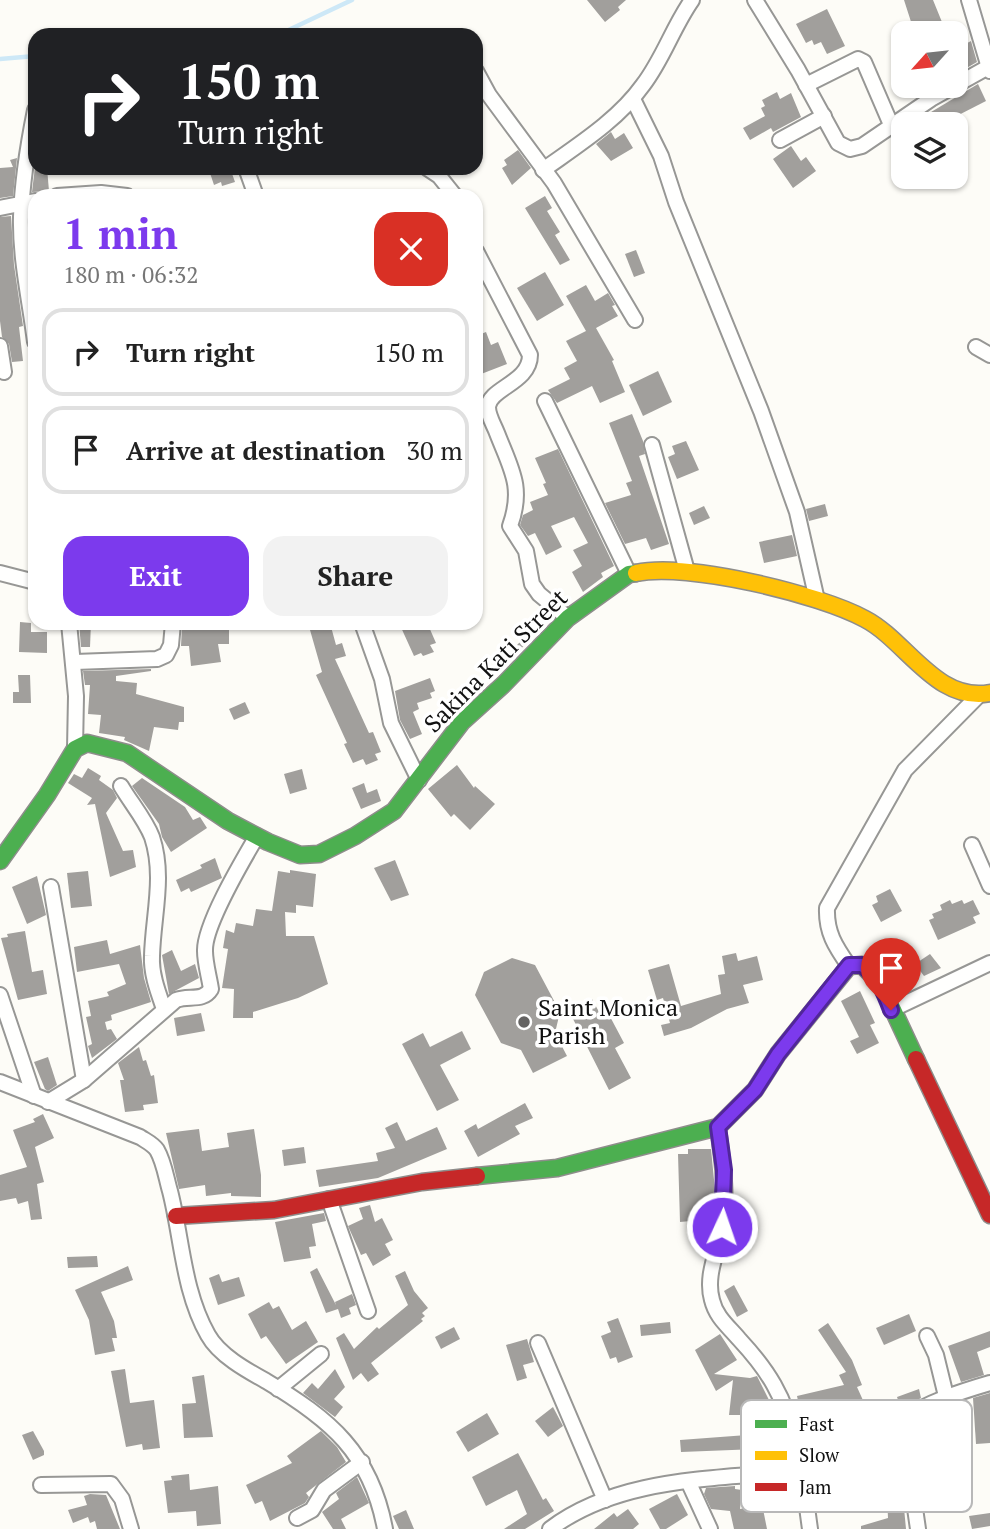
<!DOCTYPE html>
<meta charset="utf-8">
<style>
:root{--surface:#fff;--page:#f2f2f2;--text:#222;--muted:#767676;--line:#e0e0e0;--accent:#7c3aed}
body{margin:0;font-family:"PT Serif",serif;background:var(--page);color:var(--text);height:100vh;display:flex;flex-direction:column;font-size:26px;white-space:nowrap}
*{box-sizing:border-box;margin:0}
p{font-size:23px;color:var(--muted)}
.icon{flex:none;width:38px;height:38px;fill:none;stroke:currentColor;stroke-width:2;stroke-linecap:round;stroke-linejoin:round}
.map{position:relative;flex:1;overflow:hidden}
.sheet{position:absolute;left:28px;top:189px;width:455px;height:441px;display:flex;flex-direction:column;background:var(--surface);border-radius:21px;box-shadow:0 2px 5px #0004}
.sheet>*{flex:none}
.hud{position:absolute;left:28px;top:28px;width:455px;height:147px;border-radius:21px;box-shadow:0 2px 5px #0004;background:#202124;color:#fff;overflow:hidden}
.needle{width:46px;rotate:243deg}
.tools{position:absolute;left:891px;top:21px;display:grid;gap:14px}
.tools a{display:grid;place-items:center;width:77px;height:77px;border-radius:14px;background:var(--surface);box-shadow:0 2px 5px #0004;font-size:35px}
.pin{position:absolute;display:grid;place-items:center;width:60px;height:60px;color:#fff;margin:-72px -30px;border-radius:50% 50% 50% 0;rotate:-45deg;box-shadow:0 0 7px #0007}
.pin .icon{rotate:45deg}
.me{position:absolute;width:77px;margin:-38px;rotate:3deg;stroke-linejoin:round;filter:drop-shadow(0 0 5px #0008)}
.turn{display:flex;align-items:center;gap:24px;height:147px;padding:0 35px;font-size:32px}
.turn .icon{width:91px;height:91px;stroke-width:2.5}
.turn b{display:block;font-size:49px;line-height:60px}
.round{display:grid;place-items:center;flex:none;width:74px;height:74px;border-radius:21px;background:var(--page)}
.summary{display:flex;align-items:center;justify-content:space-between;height:119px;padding:0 35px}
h1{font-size:42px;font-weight:800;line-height:52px;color:var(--accent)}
.action{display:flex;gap:14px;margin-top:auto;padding:14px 35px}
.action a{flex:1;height:80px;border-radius:21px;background:var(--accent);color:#fff;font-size:28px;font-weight:800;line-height:80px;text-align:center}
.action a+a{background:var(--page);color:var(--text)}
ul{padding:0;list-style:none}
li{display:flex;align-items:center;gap:21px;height:88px;margin:0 14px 10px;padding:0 21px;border:4px solid var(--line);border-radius:21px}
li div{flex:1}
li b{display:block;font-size:26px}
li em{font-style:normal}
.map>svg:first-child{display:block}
</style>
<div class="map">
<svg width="990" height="1529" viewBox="0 0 990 1529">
<rect width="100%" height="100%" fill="#fdfcf7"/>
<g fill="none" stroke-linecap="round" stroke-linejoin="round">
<g stroke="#cde8f7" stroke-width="4.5">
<path d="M278,35l74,-35"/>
<path d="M0,59l35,-3"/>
</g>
</g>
<g fill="#a19f9c">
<path d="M587,0h39l-8,7 2,3 -15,12z"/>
<path d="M904,0h29l11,27 -11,6 -5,-10 -15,5z"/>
<path d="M827,9l18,37 -18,8 -6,-12 -7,3 -2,-5 -6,3 -10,-19z"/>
<path d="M971,41l6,21 -21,12v-25z"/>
<path d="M978,84l8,17 -45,23h-30z"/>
<path d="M777,92l3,7 11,-6 10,24 -28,15 -2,-4 -21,12 -7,-12 22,-12 -4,-8 4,-2 -3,-6z"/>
<path d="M611,132l4,7 9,-6 9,15 -22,13 -15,-17z"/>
<path d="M791,146l10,15 5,-4 10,14 -23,17 -20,-29z"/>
<path d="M518,150l13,18 -19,17 -10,-17 5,-3 -3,-5z"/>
<path d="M17,158l-4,38 -13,2v-30l13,-1 -3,-7z"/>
<path d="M35,167l12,1 2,23 -17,1z"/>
<path d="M216,168h14l5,14 -13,4 -1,-4 -7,3 -5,-15z"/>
<path d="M545,196l7,12 -5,3 13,21 -5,3 15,25 -10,5 -35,-57z"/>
<path d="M11,216l3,49 9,61 -4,1 4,34 -11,1 -3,-18 -7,-7 -2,-16v-104z"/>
<path d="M636,250l9,23 -11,4 -9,-23z"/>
<path d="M545,272l19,33 -27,16 -20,-33z"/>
<path d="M586,285l9,16 13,-8 7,12 -3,1 6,10 -22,12 18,32 -2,1 13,31 -25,11 -8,-17 -35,17 -9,-13 22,-11 -6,-11 13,-7 -11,-20 20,-10 -20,-35z"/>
<path d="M486,332l5,13 7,-3 9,22 -31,12v-40z"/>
<path d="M658,371l14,31 -29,14 -14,-31z"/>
<path d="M632,414l11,27 2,13 -6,2 30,88 -18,6 -5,-12 -21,6 -20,-41 26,-8 -5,-12 6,-2 -23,-58z"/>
<path d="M686,441l13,29 -22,9 -9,-22 7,-3 -3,-8z"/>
<path d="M558,449l56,117 -13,7 2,4 -20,15 -11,-20 10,-6 -9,-16 15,-7 -14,-26 -23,9 11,21 -16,8 -11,-22 -7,3 -8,-11 3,-10 10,-5 -3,-8 18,-7 -5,-11 3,-1 -11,-25z"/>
<path d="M825,504l3,12 -19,5 -3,-12z"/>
<path d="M704,506l6,12 -16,7 -5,-12z"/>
<path d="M792,535l5,21 -33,7 -5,-21z"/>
<path d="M20,622l11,1v9h16v21l-28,-1z"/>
<path d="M79,623h12l-1,24h-9z"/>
<path d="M308,623h22l6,22 6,-2 4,13 -11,3 34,74 4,-1 8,20 -6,2 3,6 -12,5 -3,-6 -10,4 -9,-19 3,-1 -31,-68 6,-3z"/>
<path d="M399,623h24l2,5 4,-1 7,16 -6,2 4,7 -11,4 -2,-3 -7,3z"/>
<path d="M539,623l4,3 -34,35 -4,-4z"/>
<path d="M182,626h47v18h-11l3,18 -30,4 -2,-20h-8z"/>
<path d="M151,669v2l-35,5v5l21,2 -1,11 48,13v15h-5l-1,8 -24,-3 -5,24 -25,-11 1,-3 -26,-4 2,-18 -13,-1 2,-29h-5l-2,-14z"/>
<path d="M18,675h12l1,28h-18v-11h6z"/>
<path d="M430,678l5,13 -5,2 2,5 -15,5 2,6 -6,3 9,22 -12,5 -10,-19 -5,-29z"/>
<path d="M245,702l5,11 -16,7 -5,-11z"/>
<path d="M457,765l17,23 1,-2 20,18 -25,26 -16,-16 -3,3 -23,-28z"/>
<path d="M88,768l13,8 -2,4 14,10 4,8 -11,15 17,38 10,-1 3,17 -26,10 -15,-73 -8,1 5,-7 -24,-15 6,-9 8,4z"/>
<path d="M302,769l5,20 -17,5 -6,-20z"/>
<path d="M142,778l43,29 8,13 7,-3 7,11 -36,24 -9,-15 -3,-13 -27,-38z"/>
<path d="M364,783l3,10 10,-4 4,12 -20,8 -9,-21z"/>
<path d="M215,858l7,20 -31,14 -2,-4 -8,4 -5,-12 26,-12 -2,-3z"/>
<path d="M395,860l14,35 -18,6 -17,-33z"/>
<path d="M290,870l26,4 -3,33 -17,-2v8l-11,-1 1,24h28l14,48 -30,14 -45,14v6h-20l1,-29 -12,-1 6,-39 -5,-1 3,-18 8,3 2,-10 17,3 3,-17 16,2 6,-40 12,2z"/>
<path d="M88,871l4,35 -21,2 -4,-35z"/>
<path d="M37,876l9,39 -19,9 -15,-37z"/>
<path d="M890,889l12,22 -21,11 -9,-17 6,-3 -2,-6z"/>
<path d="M950,900l2,4 10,-4 2,4 9,-4 7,14 -7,3 3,6 -38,17 -9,-20 5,-2 -2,-4 10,-4 -2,-5z"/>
<path d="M25,931l7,41 11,-2 4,24 -29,6 -17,-62 7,-1 -1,-3z"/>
<path d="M107,940l3,14 30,-9 4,33 7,24 -40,13 1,5 -7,2 2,8 4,-1 6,10 -25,19 -4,-12 4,-2 -6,-27 5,-1 -3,-15 21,-5 -2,-4 19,-8 -7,-20 -42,8 -3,-25z"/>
<path d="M172,950l9,21 14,-7 4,14 -30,16 -7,-39z"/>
<path d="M736,953l2,8 19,-5 6,24 -20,5 6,18 -22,6 -36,19 -27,8 -3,-11 9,-2 -7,-25 -6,2 -9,-30 21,-6 12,42 40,-12 -3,-19 7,-1 -3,-18z"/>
<path d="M930,954l11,14 -17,8 -9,-12z"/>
<path d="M512,958l23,7 25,47 -5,21 12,23 -34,17 -12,-23 -20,-7 -26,-48 9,-23z"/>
<path d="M860,991l15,32 -5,2 9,18 -22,11 -7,-13 9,-4 -18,-36z"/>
<path d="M592,999l7,13 7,-3 18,34 -9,5 16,30 -22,12 -40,-79z"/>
<path d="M201,1013l4,18 -28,5 -3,-18z"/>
<path d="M462,1031l9,18 -31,16 19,35 -22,11 -35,-67 21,-11 7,14z"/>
<path d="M139,1047l4,14 3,-1 5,16 3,-1 4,28 -15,2 1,5 -19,2 -5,-32h4l-6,-17z"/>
<path d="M48,1057l9,28 -9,6 -3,-2 -11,-27z"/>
<path d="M525,1103l8,15 -18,8 5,8 -42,23 -14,-26 12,-7 2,5z"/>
<path d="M43,1114l11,24 -19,9 9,35 -7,2 5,35 -11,1 -3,-19 -10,3 -2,-6 -16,3v-26l27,-8 -14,-37 22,-8 -2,-3z"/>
<path d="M397,1122l9,19 31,-14 10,22 -69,29 -59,9 -3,-17 62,-9 -2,-8 19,-5 -10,-20z"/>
<path d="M199,1129l3,22 27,-4 -2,-14 27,-4 7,46v22l-30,-1v-3l-25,3 -1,-11 -26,4 -13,-56z"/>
<path d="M304,1147l2,16 -22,3 -2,-16z"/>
<path d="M688,1149h23l4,41 -2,29 -33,3 -2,-68h10z"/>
<path d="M370,1205l5,17 7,-4 11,22 -8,4 6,11 -18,11 -7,-13 -5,2 -13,-29 15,-7 -4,-11z"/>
<path d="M324,1213l2,8 -14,3 4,22 -7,1 2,11 -27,4 -9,-40z"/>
<path d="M97,1256l1,11 -30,1 -1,-11z"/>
<path d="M128,1266l5,14 -32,12 13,29 3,17h-5l3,13 -20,4 -6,-35 -14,-30z"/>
<path d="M317,1268l19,37 -1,-3 17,-8 4,11 -7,3 2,6 -10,4 -3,-9 -12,4 -16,-41z"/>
<path d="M405,1271l9,20 14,17 -6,5 3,3 -4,3 2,2 -52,42 8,11 -11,8 -7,-9 -8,7 -17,-42 8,-5 10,16 23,-22 2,2 29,-24 -13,-29z"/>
<path d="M219,1274l3,8 17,-5 6,19 -27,9 -9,-27z"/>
<path d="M734,1285l14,26 -11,6 -13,-26z"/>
<path d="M269,1302l4,7 6,-3 13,24 14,-9 12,21 -32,22 -20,-28 -5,3 -13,-25z"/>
<path d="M909,1314l7,17 -32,14 -8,-17z"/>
<path d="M618,1318l15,39 -15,6 -2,-6 -6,2 -9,-23 10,-4 -4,-10z"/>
<path d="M670,1322l1,11 -30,3 -1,-11z"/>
<path d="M828,1323l24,37 10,25 -5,2 14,31 -28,7 3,13 -27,6 -7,-32 -11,3 -4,-19 47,-11 -5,-10 7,-3 -28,-42z"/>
<path d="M454,1327l6,12 -19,10 -6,-12z"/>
<path d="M990,1331v16l-13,5 7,23 -23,7 -13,-36z"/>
<path d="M720,1334l17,26 -23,14 36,4 7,-2 23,46 5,18 -3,1v7l-101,4 -1,-12 67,-5 -6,-20h-12l4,-35 -17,11 -21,-41z"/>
<path d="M527,1339l7,23 -11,3 4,13 -10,3 -11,-36z"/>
<path d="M125,1369l5,34 24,-3 6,48 -17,2 -1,-6 -16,3 -15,-76z"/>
<path d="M335,1369l10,18 -11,12 9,8 -8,10 -32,-24 9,-10 6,6z"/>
<path d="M204,1375l9,62 -29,1 -2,-34 14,-1 -4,-26z"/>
<path d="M919,1389l2,9 -20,11 -4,-12z"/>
<path d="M990,1393v50l-14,1 -3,-46z"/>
<path d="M553,1407l10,19 -15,11 -13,-16z"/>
<path d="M487,1413l12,21 -31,18 -12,-20z"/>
<path d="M33,1431l11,20v4l-11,5 -11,-25z"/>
<path d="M321,1431l16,16 9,15 -40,31 3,4 -4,6 -35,18 -8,-20 -7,3 -9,-19 46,-22 -5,-7z"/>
<path d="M518,1453l25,47 3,-2 8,13 -29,18h-21l23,-15 -10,-24 -31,16 -14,-29z"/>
<path d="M189,1474l1,16 28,-4 3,38 -24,2 -1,-15 -28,2 -4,-32 8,-1 -1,-4z"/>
<path d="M886,1476h15l5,53h-45v-3l27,-8z"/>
<path d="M357,1477l12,26 -28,16 5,10h-13l-11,-17 17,-13 -3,-6z"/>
<path d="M735,1486v3l7,1 -2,19 22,-5 5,25h-33l-4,-18 -19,-2 -7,-15 2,-6z"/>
<path d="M90,1494l16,1 14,34h-23l-2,-8 -5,2 -2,-6 -15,6 -5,-13 19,-5 -3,-9z"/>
<path d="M677,1494l11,21 -22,14h-6l-11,-20z"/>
<path d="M628,1509l11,15 -6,5h-39l20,-16 3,4z"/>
<path d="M406,1510l8,19h-15l-6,-13z"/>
<path d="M990,1513v13l-18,3 -3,-13z"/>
</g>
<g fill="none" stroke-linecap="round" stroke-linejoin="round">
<defs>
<g id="street">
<path d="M755,0l43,70 40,73 12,6 12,-3 69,-47 59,-33"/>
<path d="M969,0l21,71"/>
<path d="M476,71l13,24 65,88 81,137"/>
<path d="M806,85l52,-26 6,3 28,65"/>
<path d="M633,99l28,57 15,46 85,209 36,101 20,88"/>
<path d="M35,110c-7,35 -13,71 -14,107 -1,42 9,84 14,125"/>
<path d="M780,140l44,-24"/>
<path d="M246,168l10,28"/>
<path d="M427,168l12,8 16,20"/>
<path d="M543,170c35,-25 75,-50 100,-85 20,-26 30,-58 49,-85"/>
<path d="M57,196l44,-3 26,3"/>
<path d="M0,208l35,-7"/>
<path d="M476,251l54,104c0,28 -41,33 -42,52 0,9 6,18 9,26 14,36 27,54 13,93l16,25 6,33 7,10 29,24"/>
<path d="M0,346l4,26"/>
<path d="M976,347l14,8"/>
<path d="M545,401l84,173"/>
<path d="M652,445l35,126"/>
<path d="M0,573l35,9"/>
<path d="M69,623l7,73 -1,53"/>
<path d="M362,623l20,56 9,44 28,57"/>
<path d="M75,662l82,-3 9,-4 5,-10 2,-22"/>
<path d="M121,786c10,17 24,33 31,51 13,39 1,79 0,119 -1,18 6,36 12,53"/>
<path d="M972,845l18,41"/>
<path d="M51,887l33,193"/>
<path d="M849,966c-14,-20 -23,-34 -22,-58l78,-138 74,-75"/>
<path d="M0,995l34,101"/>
<path d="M891,1010l99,-47"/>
<path d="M0,1082l140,55c6,4 13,7 17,13 7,12 9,27 13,41 12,47 13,100 38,144 11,20 38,35 58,46 64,38 105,72 119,148"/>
<path d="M48,1102l36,-22 92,-80c13,-5 27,2 35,-11 -2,-13 -6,-26 -6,-38 -1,-26 38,-91 52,-115"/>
<path d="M718,1127c4,33 10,67 4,100 -4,25 -17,48 -10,73 4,17 16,26 27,39 13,14 26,30 35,46 25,44 29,95 36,144"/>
<path d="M329,1199l39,112"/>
<path d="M927,1336l9,19 10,41"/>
<path d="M538,1343l67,157"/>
<path d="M278,1389l43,-35"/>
<path d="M902,1419l16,110"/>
<path d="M688,1481l22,48"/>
<path d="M41,1485l70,-1 11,15 9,30"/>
<path d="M297,1518l15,-8 12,-20 38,-28"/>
<path d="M550,1529c60,-45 138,-49 210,-55 23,-2 47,-3 69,-9 28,-8 48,-30 72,-45 28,-18 58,-28 89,-37"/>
</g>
<g id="fast">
<path d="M0,861l47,-66 28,-46 12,-6 40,10 101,68 40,21 32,13 19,-1 36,-18 39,-25 68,-89 42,-38 64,-66 61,-44 7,-1"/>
<path d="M477,1176l80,-8 161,-41 37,-37 23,-36 71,-88 13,-1 19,19 35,75"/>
</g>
<path id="slow" d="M636,573c51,-11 183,21 229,46 42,22 71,84 125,74"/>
<g id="jam">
<path d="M916,1059l74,156"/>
<path d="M176,1216l98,-6 148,-28 55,-6"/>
</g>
</defs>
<use href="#street" stroke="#979795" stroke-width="18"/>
<use href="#fast" stroke="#8e8d8b" stroke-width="19"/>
<use href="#slow" stroke="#8e8d8b" stroke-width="19"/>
<use href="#jam" stroke="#8e8d8b" stroke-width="19"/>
<use href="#street" stroke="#fffffe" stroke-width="14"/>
<use href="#fast" stroke="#4caf50" stroke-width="16"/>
<use href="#slow" stroke="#ffc107" stroke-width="16"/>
<use href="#jam" stroke="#c62828" stroke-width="16"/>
</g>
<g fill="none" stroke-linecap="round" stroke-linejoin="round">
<defs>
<path id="route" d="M722,1227l2,-57 -6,-43 37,-37 23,-36 71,-89h13c16,12 22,26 29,45"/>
</defs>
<use href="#route" stroke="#51269a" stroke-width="18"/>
<use href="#route" stroke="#7c3aed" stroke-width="12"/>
</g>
<circle fill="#646362" stroke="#fff" stroke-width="2.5" cx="524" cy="1022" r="7"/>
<g text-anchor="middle" stroke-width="7" stroke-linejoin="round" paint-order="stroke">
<g font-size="24" fill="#111" stroke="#fff">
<text transform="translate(496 661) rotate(-45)" y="8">Sakina Kati Street</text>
</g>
<g font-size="24" fill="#111" stroke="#fff" text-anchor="start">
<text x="538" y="1016">Saint Monica<tspan x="538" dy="28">Parish</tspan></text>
</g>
</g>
<rect x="741" y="1400" width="231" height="112" rx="10" fill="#fff" stroke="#b8b8b8" stroke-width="2"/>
<rect x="755" y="1420" width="32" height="8" fill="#4caf50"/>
<rect x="755" y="1451" width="32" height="9" fill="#ffc107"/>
<rect x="755" y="1483" width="32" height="8" fill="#c62828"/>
<g font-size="19" fill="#111">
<text x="799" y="1431">Fast</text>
<text x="799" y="1462">Slow</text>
<text x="799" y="1494">Jam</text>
</g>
</svg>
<div class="tools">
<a><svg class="needle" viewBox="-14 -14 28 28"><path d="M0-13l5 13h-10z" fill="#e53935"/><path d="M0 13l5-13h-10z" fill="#767676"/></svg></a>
<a><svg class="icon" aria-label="layers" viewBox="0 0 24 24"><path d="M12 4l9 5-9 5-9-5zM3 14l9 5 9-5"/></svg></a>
</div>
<div class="pin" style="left:891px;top:1010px;background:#d93025"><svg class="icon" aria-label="arrive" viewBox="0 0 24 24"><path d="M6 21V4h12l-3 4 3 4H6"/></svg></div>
<svg class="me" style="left:722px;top:1227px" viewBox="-20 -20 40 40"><circle r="17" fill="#7c3aed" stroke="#fff" stroke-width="3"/><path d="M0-11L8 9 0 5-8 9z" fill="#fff"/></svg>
<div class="hud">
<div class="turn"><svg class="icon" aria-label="right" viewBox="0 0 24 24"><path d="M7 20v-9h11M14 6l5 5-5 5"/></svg><div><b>150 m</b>Turn right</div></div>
</div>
<section class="sheet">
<div class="summary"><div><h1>1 min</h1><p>180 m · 06:32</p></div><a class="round" style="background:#d93025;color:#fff"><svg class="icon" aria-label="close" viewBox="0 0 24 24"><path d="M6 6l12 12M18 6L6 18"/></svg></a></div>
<ul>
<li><svg class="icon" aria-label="right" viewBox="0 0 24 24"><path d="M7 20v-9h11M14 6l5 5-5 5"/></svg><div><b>Turn right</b></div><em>150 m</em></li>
<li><svg class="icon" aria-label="arrive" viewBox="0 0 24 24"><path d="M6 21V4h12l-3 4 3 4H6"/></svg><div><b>Arrive at destination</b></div><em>30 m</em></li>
</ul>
<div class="action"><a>Exit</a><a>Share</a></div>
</section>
</div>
